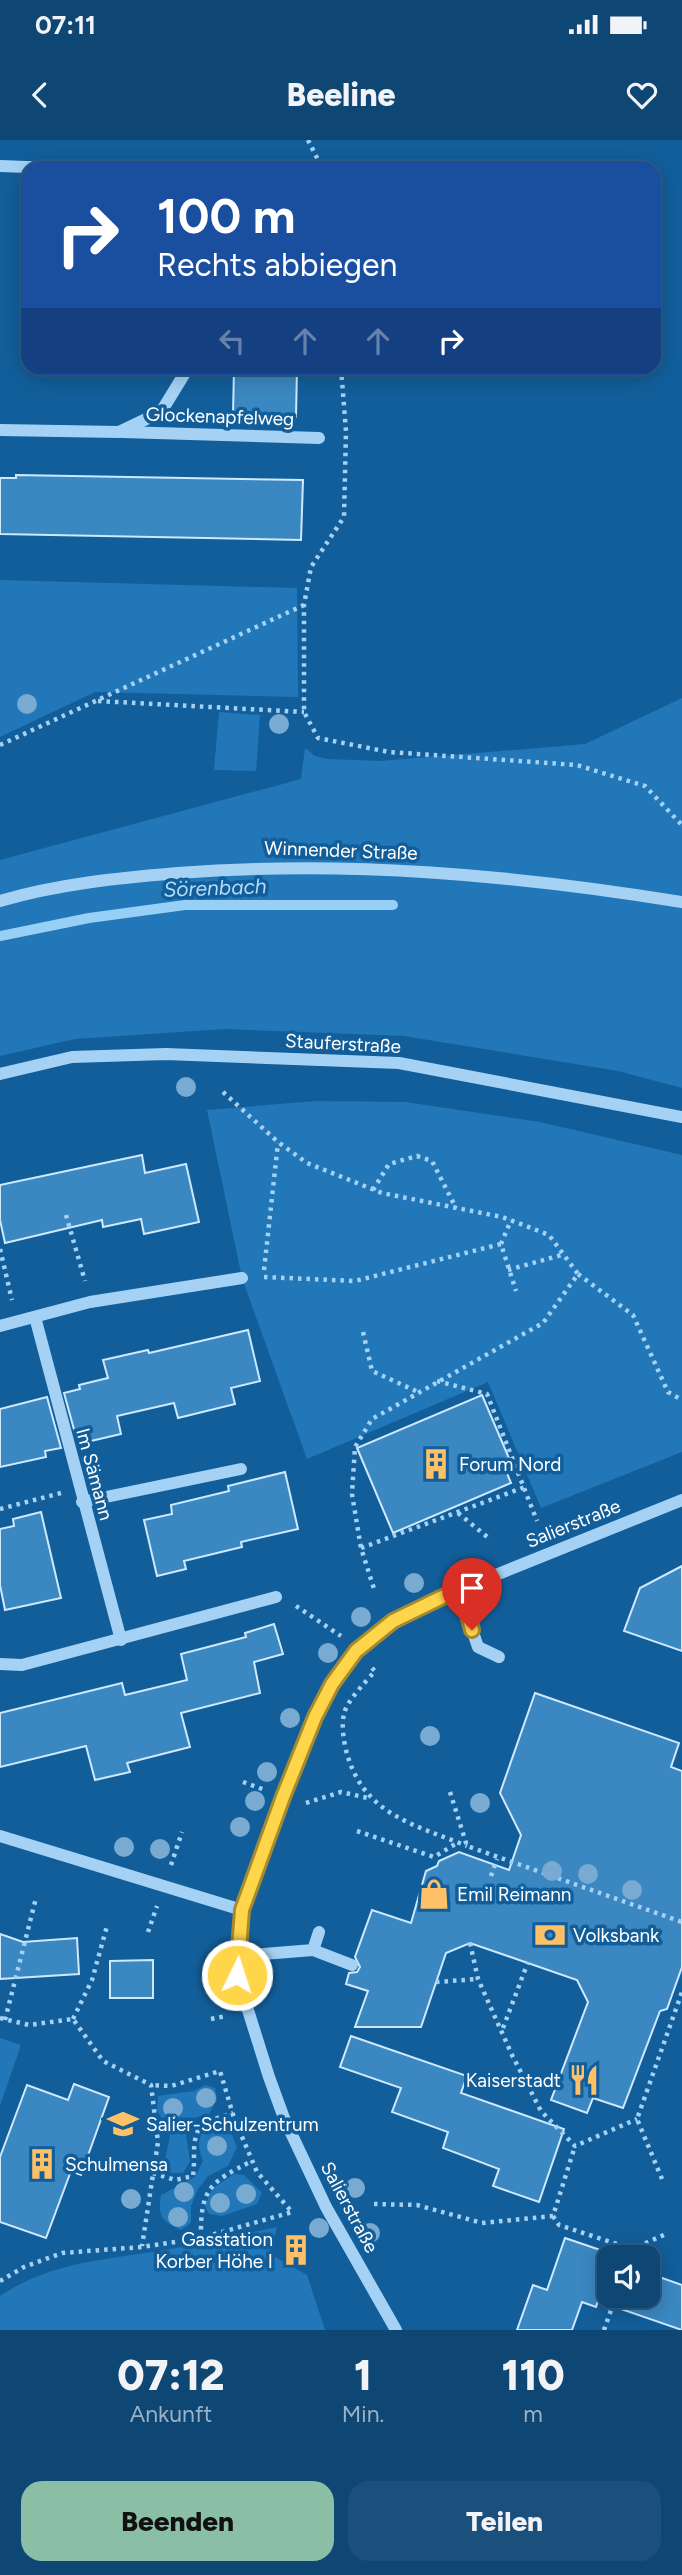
<!DOCTYPE html>
<html lang="de">
<meta charset="utf-8">
<style>
:root{--surface:#0e4674;--page:#1c507c;--text:#f1f3f6;--muted:#9bb1c5;--line:#2e5e86;--accent:#8abfa5}
body{margin:0;font-family:Figtree,sans-serif;background:var(--page);color:var(--text);height:100vh;display:flex;flex-direction:column;font-size:26px;white-space:nowrap}
*{box-sizing:border-box;margin:0}
p{font-size:23px;color:var(--muted)}
.icon{flex:none;width:38px;height:38px;fill:none;stroke:currentColor;stroke-width:2;stroke-linecap:round;stroke-linejoin:round}
.map{position:relative;height:2190px;overflow:hidden}
.panel{display:flex;flex-direction:column;background:var(--surface);flex:1}
.panel>*{flex:none}
.top-card{position:absolute;left:21px;top:21px;width:640px;height:214px;border-radius:21px;box-shadow:0 4px 18px #0003,0 0 0 2px var(--line);background:#1a4fa0;color:#fff;overflow:hidden}
.fabs{position:absolute;left:597px;top:2105px;display:grid;gap:14px}
.fabs a{display:grid;place-items:center;width:63px;height:63px;border-radius:14px;background:var(--surface);box-shadow:0 4px 18px #0003,0 0 0 2px var(--line);font-size:35px}
.pin{position:absolute;display:grid;place-items:center;width:60px;height:60px;color:#fff;margin:-72px -30px;border-radius:50% 50% 50% 0;rotate:-45deg;box-shadow:0 0 7px #0007}
.pin .icon{rotate:45deg}
.me{position:absolute;width:77px;margin:-38px;rotate:4deg;stroke-linejoin:round;filter:drop-shadow(0 0 5px #0008)}
.turn{display:flex;align-items:center;gap:24px;height:147px;padding:0 21px;font-size:32px}
.turn .icon{width:91px;height:91px;stroke-width:2.5}
.turn b{display:block;font-size:49px;line-height:60px}
.lanes{display:flex;align-items:center;height:66px;padding:0 21px;background:#0003;justify-content:center;gap:35px;direction:ltr}
.lanes .off{opacity:.35}
.eta{display:flex;justify-content:space-evenly;align-items:center;height:119px;text-align:center}
.eta b{font-size:42px;font-weight:800;line-height:49px}
.action{display:flex;gap:14px;margin-top:auto;padding:14px 21px}
.action a{flex:1;height:80px;border-radius:21px;background:var(--accent);color:#111;font-size:28px;font-weight:800;line-height:80px;text-align:center}
.action a+a{background:var(--page);color:var(--text)}
.status{display:flex;justify-content:space-between;align-items:center;height:49px;padding:0 35px;background:var(--surface);direction:ltr}
.status svg{height:19px;fill:currentColor}
header{display:flex;justify-content:space-between;align-items:center;height:91px;padding:0 21px;background:var(--surface);font-size:32px;font-weight:800}
.map>svg:first-child{display:block}
</style>
<div class="status"><b>07:11</b><svg viewBox="0 0 49 12"><path d="M0 12V9h3v3zM5 12V6h3v6zM10 12V3h3v9zM15 12V0h3v12zM26 1h20v11H26zM47 4h2v5h-2z"/></svg></div>
<header><svg class="icon" aria-label="back" viewBox="0 0 24 24"><path d="M15 5l-7 7 7 7"/></svg>Beeline<svg class="icon" aria-label="heart" viewBox="0 0 24 24"><path d="M12 20l-8-8c-3-5 5-10 8-4 3-6 11-1 8 4z"/></svg></header>
<div class="map">
<svg width="682" height="2190" viewBox="0 0 682 2190">
<rect width="100%" height="100%" fill="#125e9a"/>
<g fill="#2177b7">
<path d="M0,440l297,8 1,109 -203,-5 -95,45z"/>
<path d="M682,558v390l-64,-17 -214,-35 -179,-7 -150,10 -75,17v-196l301,-81 4,-31 10,8 12,3 54,2 204,-17z"/>
<path d="M219,572l41,3 -4,56 -42,-1z"/>
<path d="M316,961l89,1 135,20 142,33v297l-141,56 -53,-126 -181,77 -65,-181 -35,-168z"/>
<path d="M0,1898l21,7 -21,61z"/>
<path d="M205,1945l10,3 2,12 -8,14 -15,4 -8,17 4,26 -7,12h-12l-7,-7 6,-31 -13,-25 1,-14 36,-5z"/>
<path d="M206,1985h12l13,7 6,15 -9,19 -20,10 -10,13 -7,17v17l-10,7c-18,-8 -24,-14 -20,-35l34,-18 8,-16c-5,-15 -6,-21 3,-36z"/>
<path d="M234,2034l10,1 18,18 -5,11 -35,12 -13,-2 -4,-8 7,-17z"/>
<path d="M277,2087l-7,27 37,21 18,55h-325v-34c55,-37 113,-36 176,-48 33,-6 67,-14 101,-21z"/>
</g>
<g fill="none" stroke-linecap="round" stroke-linejoin="round">
<path stroke="#97cff7" stroke-width="10" d="M0,796l89,-18 96,-13h208"/>
</g>
<g fill="#3b87c1" stroke="#cee9fe" stroke-width="2">
<path d="M234,228h63l-1,49 -63,-2z"/>
<path d="M16,335l287,5 -2,60 -301,-6v-56h16z"/>
<path d="M142,1015l3,18 41,-9 13,58 -55,12 -3,-15 -38,8 -1,-7 -97,23 -5,-23v-35z"/>
<path d="M248,1190l12,51 -29,7 4,16 -57,14 -4,-15 -57,13 4,18 -43,10 -14,-51 16,-4 -1,-4 29,-7 -5,-18 45,-10 1,3z"/>
<path d="M482,1255l29,68 -7,3 7,17 -118,50 -36,-85z"/>
<path d="M47,1257l14,51 -16,3 1,6 -46,10v-58z"/>
<path d="M285,1332l13,57 -57,13 1,5 -58,14 2,8 -29,7 -13,-56 28,-6 -1,-9 58,-14 -1,-5z"/>
<path d="M41,1372l20,86 -56,12 -5,-25v-56l14,-3 -1,-7z"/>
<path d="M682,1426v85l-58,-20 16,-43z"/>
<path d="M274,1484l9,30 -29,8 6,31 -79,20 9,34 -63,16 3,9 -35,8 -9,-34 -86,21v-54l122,-30 3,12 62,-15 -6,-26 65,-17 -1,-4z"/>
<path d="M535,1553l144,50 -8,24 11,4v196l-15,42 -7,2 -37,97 -30,-10 -6,15 -36,-13 37,-98 -11,-22 -107,-37 -24,10 -25,74h-66l13,-36 -22,-7 3,-11 8,-1 3,-5 -5,-10 17,-47 39,13 15,-52 11,-5 2,-5 20,-9 50,18 12,-35 -21,-42z"/>
<path d="M0,1794l23,8 54,-4 2,36 -79,5z"/>
<path d="M153,1820v38h-43v-37z"/>
<path d="M351,1896l116,40 -6,17 103,36 -25,73 -46,-16 6,-17 -56,-21 5,-16 -56,-20 9,-24 -61,-21z"/>
<path d="M74,1944l35,13 -28,78 -10,-4 -25,67 -46,-16v-65l27,-72 41,15z"/>
<path d="M565,2098l50,17 -6,3v38h39v-23l34,12v45l-84,-29 -2,6 -14,-5 -10,28h-55l16,-45 14,5z"/>
</g>
<g fill="none" stroke-linecap="round" stroke-linejoin="round">
<g stroke="#a5d2f4" stroke-width="4.5" stroke-dasharray="3.5 5" stroke-linecap="butt">
<path d="M308,0l14,28"/>
<path d="M341,228l5,63 -2,86 -33,50 -7,38v107l14,26 71,14 188,13 68,21 37,39"/>
<path d="M98,561l206,11"/>
<path d="M0,605l304,-140"/>
<path d="M223,952l55,50 29,21 75,30 120,24 24,9 23,9 29,39 -35,49 -171,96 -17,28 -3,47 9,54 14,44"/>
<path d="M373,1050l16,-26 28,-8 15,5 24,47"/>
<path d="M66,1075l19,66"/>
<path d="M501,1104l10,-24"/>
<path d="M0,1109l12,51"/>
<path d="M264,1130l14,-127"/>
<path d="M508,1130l57,-16"/>
<path d="M578,1134l55,41 35,77 14,8"/>
<path d="M264,1137l91,4 146,-37 15,47"/>
<path d="M363,1192l9,39 44,20"/>
<path d="M437,1241l50,13 50,127"/>
<path d="M0,1369l61,-16"/>
<path d="M458,1373l33,27"/>
<path d="M361,1408l164,-61"/>
<path d="M296,1466l45,30"/>
<path d="M372,1528l3,3c-9,11 -28,29 -31,43 -3,12 0,31 4,43 18,58 67,68 119,89"/>
<path d="M243,1642l22,8"/>
<path d="M450,1652l17,54 215,76"/>
<path d="M306,1663l35,-11 27,6"/>
<path d="M357,1691l77,26 23,-14"/>
<path d="M171,1725l11,-33"/>
<path d="M491,1736l6,-17"/>
<path d="M148,1792l9,-26"/>
<path d="M470,1803l8,36 34,76 29,56 34,35 62,-27"/>
<path d="M436,1842l42,-3"/>
<path d="M0,1878l29,7 44,-6 30,42 48,24 7,57 -16,104"/>
<path d="M73,1879l19,-39 15,-54"/>
<path d="M211,1879l15,-3"/>
<path d="M5,1880l31,-122"/>
<path d="M503,1888l25,-66"/>
<path d="M153,2033l22,7 18,-4c3,-22 -3,-34 9,-53l31,-10"/>
<path d="M662,2039l-25,-60 45,-127"/>
<path d="M374,2064l43,1 65,18 71,-7 22,-70"/>
<path d="M553,2076l6,9 73,24 34,-15"/>
<path d="M201,2098c-1,-49 9,-56 51,-77"/>
<path d="M629,2118l3,-9"/>
<path d="M0,2141l24,-14 38,-14 80,-6 59,-9 91,-26 -35,-40 -23,-54 -14,-47 -49,15 -20,-1"/>
<path d="M604,2190l12,-34"/>
</g>
<g stroke="#a5d2f4" stroke-width="12">
<path d="M0,26l53,2"/>
<path d="M0,290l119,2 42,-20 27,-44"/>
<path d="M123,292l196,6"/>
<path d="M0,761c58,-17 118,-23 178,-28 169,-13 337,2 504,29"/>
<path d="M0,934l72,-17 94,-3 233,9 283,54"/>
<path d="M35,1177l86,323"/>
<path d="M0,1186l90,-24 152,-24"/>
<path d="M82,1362l159,-33"/>
<path d="M461,1449l5,23 12,35 21,10"/>
<path d="M0,1524l22,1 254,-68"/>
<path d="M0,1696l242,74"/>
<path d="M313,1810l39,15"/>
<path d="M238,1816l75,-6 6,-18"/>
<path d="M396,2190l-70,-123 -42,-89 -15,-41 -32,-102 5,-65 73,-193 17,-34 24,-32 37,-30 68,-32 221,-89"/>
</g>
</g>
<g fill="#79aad1">
<circle cx="27" cy="564" r="10"/>
<circle cx="279" cy="584" r="10"/>
<circle cx="186" cy="947" r="10"/>
<circle cx="414" cy="1443" r="10"/>
<circle cx="361" cy="1477" r="10"/>
<circle cx="328" cy="1513" r="10"/>
<circle cx="290" cy="1578" r="10"/>
<circle cx="430" cy="1596" r="10"/>
<circle cx="267" cy="1632" r="10"/>
<circle cx="255" cy="1661" r="10"/>
<circle cx="480" cy="1663" r="10"/>
<circle cx="240" cy="1687" r="10"/>
<circle cx="124" cy="1707" r="10"/>
<circle cx="160" cy="1709" r="10"/>
<circle cx="552" cy="1731" r="10"/>
<circle cx="588" cy="1734" r="10"/>
<circle cx="632" cy="1750" r="10"/>
<circle cx="206" cy="1958" r="10"/>
<circle cx="173" cy="1968" r="10"/>
<circle cx="217" cy="2006" r="10"/>
<circle cx="355" cy="2048" r="10"/>
<circle cx="184" cy="2052" r="10"/>
<circle cx="246" cy="2054" r="10"/>
<circle cx="131" cy="2059" r="10"/>
<circle cx="220" cy="2063" r="10"/>
<circle cx="178" cy="2077" r="10"/>
<circle cx="319" cy="2088" r="10"/>
<circle cx="370" cy="2093" r="10"/>
</g>
<g fill="none" stroke-linecap="round" stroke-linejoin="round">
<defs>
<path id="route" d="M237,1835l5,-65 41,-113 32,-80 17,-33 24,-33 37,-30 68,-33 11,42"/>
</defs>
<use href="#route" stroke="#a68a30" stroke-width="18"/>
<use href="#route" stroke="#ffd54a" stroke-width="12"/>
</g>
<defs>
<symbol id="building-bare" viewBox="-9 -9 18 18"><path d="M-4-6H4V6H1V3H-1V6H-4ZM-2.5-4.3h1.7v1.8h-1.7ZM.8-4.3h1.7v1.8H.8ZM-2.5-1h1.7V.8h-1.7ZM.8-1h1.7V.8H.8Z" fill="#ffc168" stroke="#125e9a" stroke-width="2.5" paint-order="stroke"/></symbol>
<symbol id="shop-bare" viewBox="-9 -9 18 18"><path d="M-5-2.5h2.3a2.7 3.5 0 0 1 5.4 0H5L5.5 6h-11ZM-1.5-2.5h3a1.5 2.3 0 0 0-3 0Z" fill="#ffc168" stroke="#125e9a" stroke-width="2.5" paint-order="stroke"/></symbol>
<symbol id="bank-bare" viewBox="-9 -9 18 18"><path d="M-6-4H6V4H-6ZM0-2.3a2.3 2.3 0 1 0 0 4.6a2.3 2.3 0 1 0 0-4.6Z" fill="#ffc168" stroke="#125e9a" stroke-width="2.5" paint-order="stroke"/></symbol>
<symbol id="restaurant-bare" viewBox="-9 -9 18 18"><path d="M-5-6h1v4h1v-4h1v4h1v-4h1v5L-1.5 .5V6h-2V.5L-5-1ZM5-6V6H3V1.5H1.5Q1.5-4 5-6Z" fill="#ffc168" stroke="#125e9a" stroke-width="2.5" paint-order="stroke"/></symbol>
<symbol id="school-bare" viewBox="-9 -9 18 18"><path d="M0-5L7-2L0 1L-7-2ZM-4 1L0 2.5L4 1V4Q0 6-4 4Z" fill="#ffc168" stroke="#125e9a" stroke-width="2.5" paint-order="stroke"/></symbol>
</defs>
<g fill-rule="evenodd">
<use href="#building-bare" x="414" y="1302" width="44" height="44"/>
<use href="#shop-bare" x="412" y="1732" width="44" height="44"/>
<use href="#bank-bare" x="528" y="1773" width="44" height="44"/>
<use href="#restaurant-bare" x="562" y="1918" width="44" height="44"/>
<use href="#school-bare" x="101" y="1962" width="44" height="44"/>
<use href="#building-bare" x="20" y="2002" width="44" height="44"/>
<use href="#building-bare" x="274" y="2088" width="44" height="44"/>
</g>
<g text-anchor="middle" stroke-width="7" stroke-linejoin="round" paint-order="stroke">
<g font-size="19" fill="#fff" stroke="#125e9a">
<text transform="translate(220 276) rotate(2)" y="7">Glockenapfelweg</text>
<text transform="translate(341 710) rotate(2)" y="7">Winnender Straße</text>
<text transform="translate(343 903) rotate(3)" y="7">Stauferstraße</text>
<text transform="translate(95 1334) rotate(75)" y="7">Im Sämann</text>
<text transform="translate(573 1383) rotate(-22)" y="7">Salierstraße</text>
<text transform="translate(350 2067) rotate(62)" y="7">Salierstraße</text>
</g>
<g font-size="19" fill="#fff" stroke="#125e9a" text-anchor="start">
<text x="459" y="1331">Forum Nord</text>
<text x="457" y="1761">Emil Reimann</text>
<text x="573" y="1802">Volksbank</text>
<text x="561" y="1947" text-anchor="end">Kaiserstadt</text>
<text x="146" y="1991">Salier-Schulzentrum</text>
<text x="65" y="2031">Schulmensa</text>
<text x="273" y="2106" text-anchor="end">Gasstation<tspan x="273" dy="22">Korber Höhe I</tspan></text>
</g>
<g font-size="21" font-style="italic" fill="#b2dcfa" stroke="#125e9a">
<text transform="translate(215 748) rotate(-2)" y="7">Sörenbach</text>
</g>
</g>
</svg>
<div class="fabs">
<a><svg class="icon" aria-label="sound" viewBox="0 0 24 24"><path d="M4 9h4l5-4v14l-5-4H4zM17 9q2 3 0 6"/></svg></a>
</div>
<div class="pin" style="left:472px;top:1490px;background:#d93025"><svg class="icon" aria-label="arrive" viewBox="0 0 24 24"><path d="M6 21V4h12l-3 4 3 4H6"/></svg></div>
<svg class="me" style="left:237px;top:1835px" viewBox="-20 -20 40 40"><circle r="17" fill="#ffd54a" stroke="#fff" stroke-width="3"/><path d="M0-11L8 9 0 5-8 9z" fill="#fff"/></svg>
<div class="top-card">
<div class="turn"><svg class="icon" aria-label="right" viewBox="0 0 24 24"><path d="M7 20v-9h11M14 6l5 5-5 5"/></svg><div><b>100 m</b>Rechts abbiegen</div></div>
<div class="lanes"><svg class="icon off" aria-label="left" viewBox="0 0 24 24"><path d="M17 20v-9H6M10 6l-5 5 5 5"/></svg><svg class="icon off" aria-label="ahead" viewBox="0 0 24 24"><path d="M12 20V5M6 11l6-6 6 6"/></svg><svg class="icon off" aria-label="ahead" viewBox="0 0 24 24"><path d="M12 20V5M6 11l6-6 6 6"/></svg><svg class="icon" aria-label="right" viewBox="0 0 24 24"><path d="M7 20v-9h11M14 6l5 5-5 5"/></svg></div>
</div>
</div>
<section class="panel">
<div class="eta">
<div><b>07:12</b><p>Ankunft</p></div>
<div><b>1</b><p>Min.</p></div>
<div><b>110</b><p>m</p></div>
</div>
<div class="action"><a>Beenden</a><a>Teilen</a></div>
</section>
